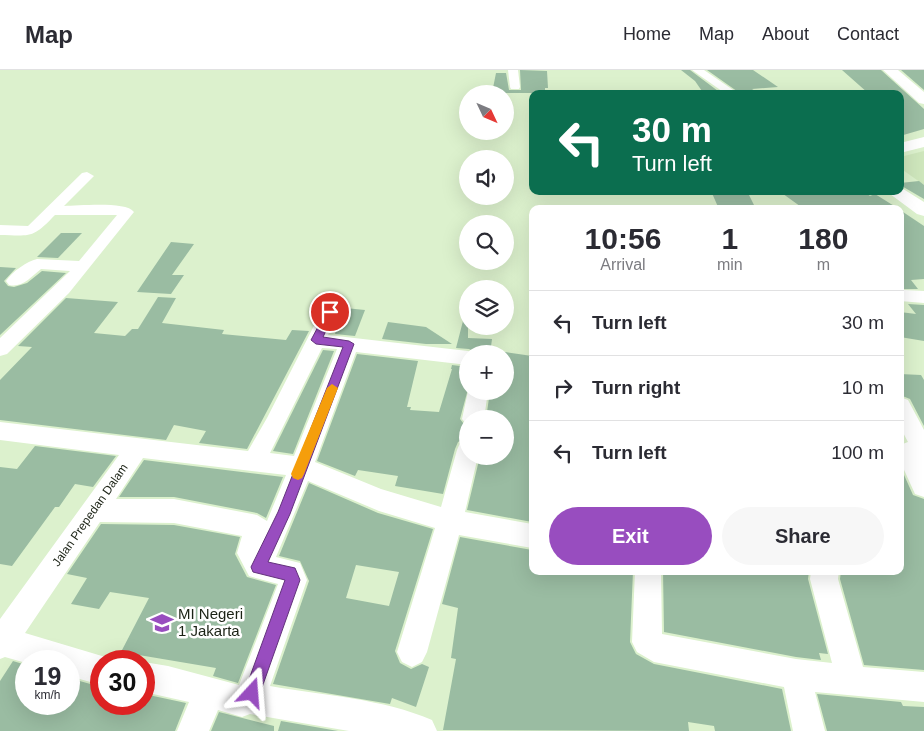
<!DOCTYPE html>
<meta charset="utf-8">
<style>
:root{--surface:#fff;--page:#f7f7f7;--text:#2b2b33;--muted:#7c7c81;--line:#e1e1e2;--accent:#984dbf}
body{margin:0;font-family:Helvetica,sans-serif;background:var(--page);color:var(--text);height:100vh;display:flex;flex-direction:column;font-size:19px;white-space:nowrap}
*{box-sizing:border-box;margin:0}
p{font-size:16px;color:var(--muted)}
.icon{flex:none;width:28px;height:28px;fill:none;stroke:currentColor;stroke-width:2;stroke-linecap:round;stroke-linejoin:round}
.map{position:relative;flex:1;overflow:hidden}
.sheet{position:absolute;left:529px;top:135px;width:375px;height:370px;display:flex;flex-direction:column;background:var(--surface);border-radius:10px;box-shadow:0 5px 20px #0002}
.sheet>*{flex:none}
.guide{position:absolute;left:529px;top:20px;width:375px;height:105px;border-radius:10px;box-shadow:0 5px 20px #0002;background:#0b6e4f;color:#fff;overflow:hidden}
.needle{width:32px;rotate:134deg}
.buttons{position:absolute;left:459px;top:15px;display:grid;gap:10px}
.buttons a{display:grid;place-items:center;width:55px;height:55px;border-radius:50%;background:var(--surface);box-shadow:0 5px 20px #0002;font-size:25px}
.speed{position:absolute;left:15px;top:580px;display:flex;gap:10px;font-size:25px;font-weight:700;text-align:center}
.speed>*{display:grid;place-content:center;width:65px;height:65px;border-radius:50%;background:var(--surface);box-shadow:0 5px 20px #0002;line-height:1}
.speed small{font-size:12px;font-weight:400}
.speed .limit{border:8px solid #d22;background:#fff;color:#111}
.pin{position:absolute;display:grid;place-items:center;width:42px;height:42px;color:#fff;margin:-21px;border:2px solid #fff;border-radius:50%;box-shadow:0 1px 5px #0007}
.me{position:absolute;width:55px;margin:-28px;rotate:19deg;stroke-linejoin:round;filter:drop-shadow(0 0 4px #0008)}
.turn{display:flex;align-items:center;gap:18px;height:105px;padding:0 20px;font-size:22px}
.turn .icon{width:65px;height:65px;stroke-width:2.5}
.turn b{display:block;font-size:35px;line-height:42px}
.eta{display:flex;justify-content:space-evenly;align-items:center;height:85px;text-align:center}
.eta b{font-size:30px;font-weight:700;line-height:35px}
.button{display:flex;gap:10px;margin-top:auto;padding:10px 20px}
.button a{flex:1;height:58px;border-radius:30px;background:var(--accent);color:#fff;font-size:20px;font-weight:700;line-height:58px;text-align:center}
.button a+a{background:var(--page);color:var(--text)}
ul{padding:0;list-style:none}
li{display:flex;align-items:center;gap:15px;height:65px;padding:0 20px;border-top:1px solid var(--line)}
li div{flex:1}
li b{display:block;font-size:19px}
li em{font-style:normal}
header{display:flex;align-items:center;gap:30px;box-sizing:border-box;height:70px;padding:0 25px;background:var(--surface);border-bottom:1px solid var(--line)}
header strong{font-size:24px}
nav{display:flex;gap:28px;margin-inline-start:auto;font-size:18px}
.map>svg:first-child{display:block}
</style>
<header>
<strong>Map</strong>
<nav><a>Home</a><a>Map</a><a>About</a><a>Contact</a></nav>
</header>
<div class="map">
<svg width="924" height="661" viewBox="0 0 924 661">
<rect width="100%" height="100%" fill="#dcf1cd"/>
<path fill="#cee6bc" d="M924,81v34l-24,-17v-11z"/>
<g fill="#9abca2" fill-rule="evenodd">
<path d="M520,0l27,1 1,17h-3v5h-53l4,-20h10l3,17h12z"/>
<path d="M681,0h9l32,24h-18l-9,-13z"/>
<path d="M707,0h46l25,17 -26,2 8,5h-19z"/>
<path d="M842,0h39l43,39v20l-24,7v-42l-32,-1z"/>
<path d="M901,0h23v20z"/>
<path d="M919,111l5,4v14l-24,-14v-2z"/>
<path d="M711,121h36l9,18h-37z"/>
<path d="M779,121h84l7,5 5,-2 24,15h-95z"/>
<path d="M900,140l24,16v53l-13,1 7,9h-18z"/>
<path d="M61,163h21l-24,25 -21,-1z"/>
<path d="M171,172l23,2 -22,31h12l-13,19 -34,-2z"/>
<path d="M0,197l16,1 -12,13 4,5 6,1 13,-4 15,-12 24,2 -66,62z"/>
<path d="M158,227l18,1 -14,25 62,7 -2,4 64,6 6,-10 17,1 -62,118 -48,-6 7,-12 -32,-6 -8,15 -166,-20v-40l32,-33 -14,-1 48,-48 52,4 -24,31 31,3 7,-7h6z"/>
<path d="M908,234l16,1v36l-24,-4v-25l16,2z"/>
<path d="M345,238l20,2 -10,26 -20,-2z"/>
<path d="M463,251l5,1v16l24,1 -2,15h-12l-9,-5 -13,-1z"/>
<path d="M388,252l38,5 26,17h-26l-44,-5z"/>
<path d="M323,280l11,1 -41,103 -20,-3z"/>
<path d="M505,282l27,4v166l-65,-12 13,-54h25v-37h-19l4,-28h15z"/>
<path d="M357,284l61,7 -11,46h4l-1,3 29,2 13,-43h-1l1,-4 16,2v22l-8,30 7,9 -3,11 -6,3 -3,7 -12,45 -48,-8 3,-10 -40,-6 -3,6 -38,-15z"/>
<path d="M900,304l21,1 3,5v46l-14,-27 -10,-4z"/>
<path d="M35,376l81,10 -23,31 -18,-3 -16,23h-4l-43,59 -12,-2v-97l17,2z"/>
<path d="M144,390l139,17 -17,41 -9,-5 -83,-16h-55z"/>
<path d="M900,396l13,29 11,4v171l-60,-5 -24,-86 1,-8h59z"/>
<path d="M309,413l69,30 55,16 -38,122 5,12 11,6 11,-5 7,3 -13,40 -24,-9 -2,6 -117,-20 36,-103 -9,-20 -21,-5zM356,495l43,7 -10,34 -43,-8z"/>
<path d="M101,454l73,1 66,12 -5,17 12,23 29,8 -38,98 -25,-7 3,-8 -95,-16 28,-54 -39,-6 -11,17 -28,-5 16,-26 -20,-4z"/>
<path d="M460,467l72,13v21h101l-3,71 6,12 18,10 128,25 9,42h-76l-1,-5 -26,-4 1,9 -246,-1 13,-71 -5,-1 7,-50 -16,-4z"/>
<path d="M663,501h146l-1,8 20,75 -9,-1 2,7 -25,-3 -132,-25z"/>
<path d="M13,591l13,4v39h43v-26l32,9v17h43v-10l42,9 -11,28h-175v-50z"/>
<path d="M817,624l84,8 2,4 21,1v24h-97z"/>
<path d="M219,642l55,14v5h-63z"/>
<path d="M281,651l57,10h-60z"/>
</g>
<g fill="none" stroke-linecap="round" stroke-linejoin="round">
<g fill="#fff" fill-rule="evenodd">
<path d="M508,0h10l2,17 -1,2h-8l-1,-2z"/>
<path d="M692,0h12l35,24h-13z"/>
<path d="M87,102l7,4 -30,30c15,0 62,-5 70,6l-65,81 -62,61 -7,2v-18l70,-67 -29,-2c-10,8 -19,19 -32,16l-3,-4c6,-9 21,-20 31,-22l42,2 38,-46h-62c-22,23 -23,21 -55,20v-10l28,1 54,-53z"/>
<path d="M904,220l20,1v12l-24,-2v-10z"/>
<path d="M330,236l6,2 3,4 -11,23 140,16 8,3h-8v11l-112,-13 -41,110 66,27 60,18 16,-57 3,-7 8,-3v16h10l-13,56 67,12v24l-73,-13 -32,117 -5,10 -10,5 -10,-5 -5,-10 38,-124 -56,-17 -71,-30 -32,76 24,6 7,17 -37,106c52,9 114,13 162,34l5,11h-88l-99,-17 -8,3 -24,-7 -9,21h-32l12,-29 -45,-10v-30l24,4 71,19 39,-101 -29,-8 -12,-23 5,-17 -68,-13 -74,-1 -75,111 87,26v2h-11v24l-32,-9v-15h-43v2l-21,-6 -5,2v-40l119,-164 -119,-15v-18l248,29 19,-33 54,-106 3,-4zM322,278l15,1 -43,107 -24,-3zM143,388l143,17 -19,46 -10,-6 -83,-16h-58z"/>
<path d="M468,321h20l-4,28h-16v7l-6,-7z"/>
<path d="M900,327l8,3 16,30v67l-9,-3 -15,-33v-16l8,-3 -8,-15z"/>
<path d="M635,501h26l1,63 134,25 36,4 -22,-84 1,-7 28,-1 -1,8 25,88 61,5v30l-109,-10 10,39h-32l-9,-44 -130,-25 -17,-10 -5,-10z"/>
</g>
<g fill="#fff" fill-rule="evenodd">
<path d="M883,0h15l26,22v12l-5,-1z"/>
<path d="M924,67v10l-24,6v-10z"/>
<path d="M900,117l24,15v14l-7,-2 -31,-23h14z"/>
</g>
</g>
<path fill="#984dbf" stroke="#63327c" d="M330,239l5,3 -12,25 26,4 5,3 -64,170 -22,48 27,6 5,12 -40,113 -2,6 -6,2 -6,-2 -2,-6 41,-113 -32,-8 -2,-5 27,-55 65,-165 -27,-3 -5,-4 16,-30z"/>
<path fill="#f59e0b" d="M332,314l6,4 -34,86 -2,4 -4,2 -5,-2 -2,-4 36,-86z"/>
<defs>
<symbol id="school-bare" viewBox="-9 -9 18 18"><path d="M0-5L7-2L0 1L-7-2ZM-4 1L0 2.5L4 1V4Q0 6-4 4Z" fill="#984dbf" stroke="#fff" stroke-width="2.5" paint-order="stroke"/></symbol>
</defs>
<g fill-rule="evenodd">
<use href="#school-bare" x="146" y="537" width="32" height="32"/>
</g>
<g text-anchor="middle" stroke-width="5" stroke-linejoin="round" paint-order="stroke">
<g font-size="12" fill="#1b2215" stroke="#fff">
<text transform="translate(90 445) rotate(-55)" y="4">Jalan Prepedan Dalam</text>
</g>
<g font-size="15" fill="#1b2215" stroke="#fff" text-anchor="start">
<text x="178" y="549">MI Negeri<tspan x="178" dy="17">1 Jakarta</tspan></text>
</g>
</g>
</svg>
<div class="buttons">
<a><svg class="needle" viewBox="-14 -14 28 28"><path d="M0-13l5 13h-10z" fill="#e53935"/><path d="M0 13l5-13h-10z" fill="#7c7c81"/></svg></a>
<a><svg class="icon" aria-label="sound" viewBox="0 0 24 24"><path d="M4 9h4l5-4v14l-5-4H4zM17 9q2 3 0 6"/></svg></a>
<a><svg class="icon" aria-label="search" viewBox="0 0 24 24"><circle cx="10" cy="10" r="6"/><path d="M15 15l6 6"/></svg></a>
<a><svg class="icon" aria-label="layers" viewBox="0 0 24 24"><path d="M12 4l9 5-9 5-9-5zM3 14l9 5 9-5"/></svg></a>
<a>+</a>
<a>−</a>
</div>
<div class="speed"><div>19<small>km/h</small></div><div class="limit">30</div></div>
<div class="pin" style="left:330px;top:242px;background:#d93025"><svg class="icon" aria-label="arrive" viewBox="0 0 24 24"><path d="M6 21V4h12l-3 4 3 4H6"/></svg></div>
<svg class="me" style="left:252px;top:623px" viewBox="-20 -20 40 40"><path d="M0-17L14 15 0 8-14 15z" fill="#984dbf" stroke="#fff" stroke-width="4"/></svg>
<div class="guide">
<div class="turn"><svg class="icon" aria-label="left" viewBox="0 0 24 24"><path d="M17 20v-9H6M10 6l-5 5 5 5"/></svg><div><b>30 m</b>Turn left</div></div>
</div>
<section class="sheet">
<div class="eta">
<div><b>10:56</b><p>Arrival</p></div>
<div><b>1</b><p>min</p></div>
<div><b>180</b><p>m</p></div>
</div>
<ul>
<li><svg class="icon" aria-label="left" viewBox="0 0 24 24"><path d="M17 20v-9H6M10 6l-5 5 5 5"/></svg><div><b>Turn left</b></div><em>30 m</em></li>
<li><svg class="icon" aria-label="right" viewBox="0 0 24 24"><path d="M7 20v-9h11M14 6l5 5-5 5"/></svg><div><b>Turn right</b></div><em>10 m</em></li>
<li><svg class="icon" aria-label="left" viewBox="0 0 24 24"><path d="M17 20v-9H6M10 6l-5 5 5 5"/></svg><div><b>Turn left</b></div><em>100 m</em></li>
</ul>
<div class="button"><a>Exit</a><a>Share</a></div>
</section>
</div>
